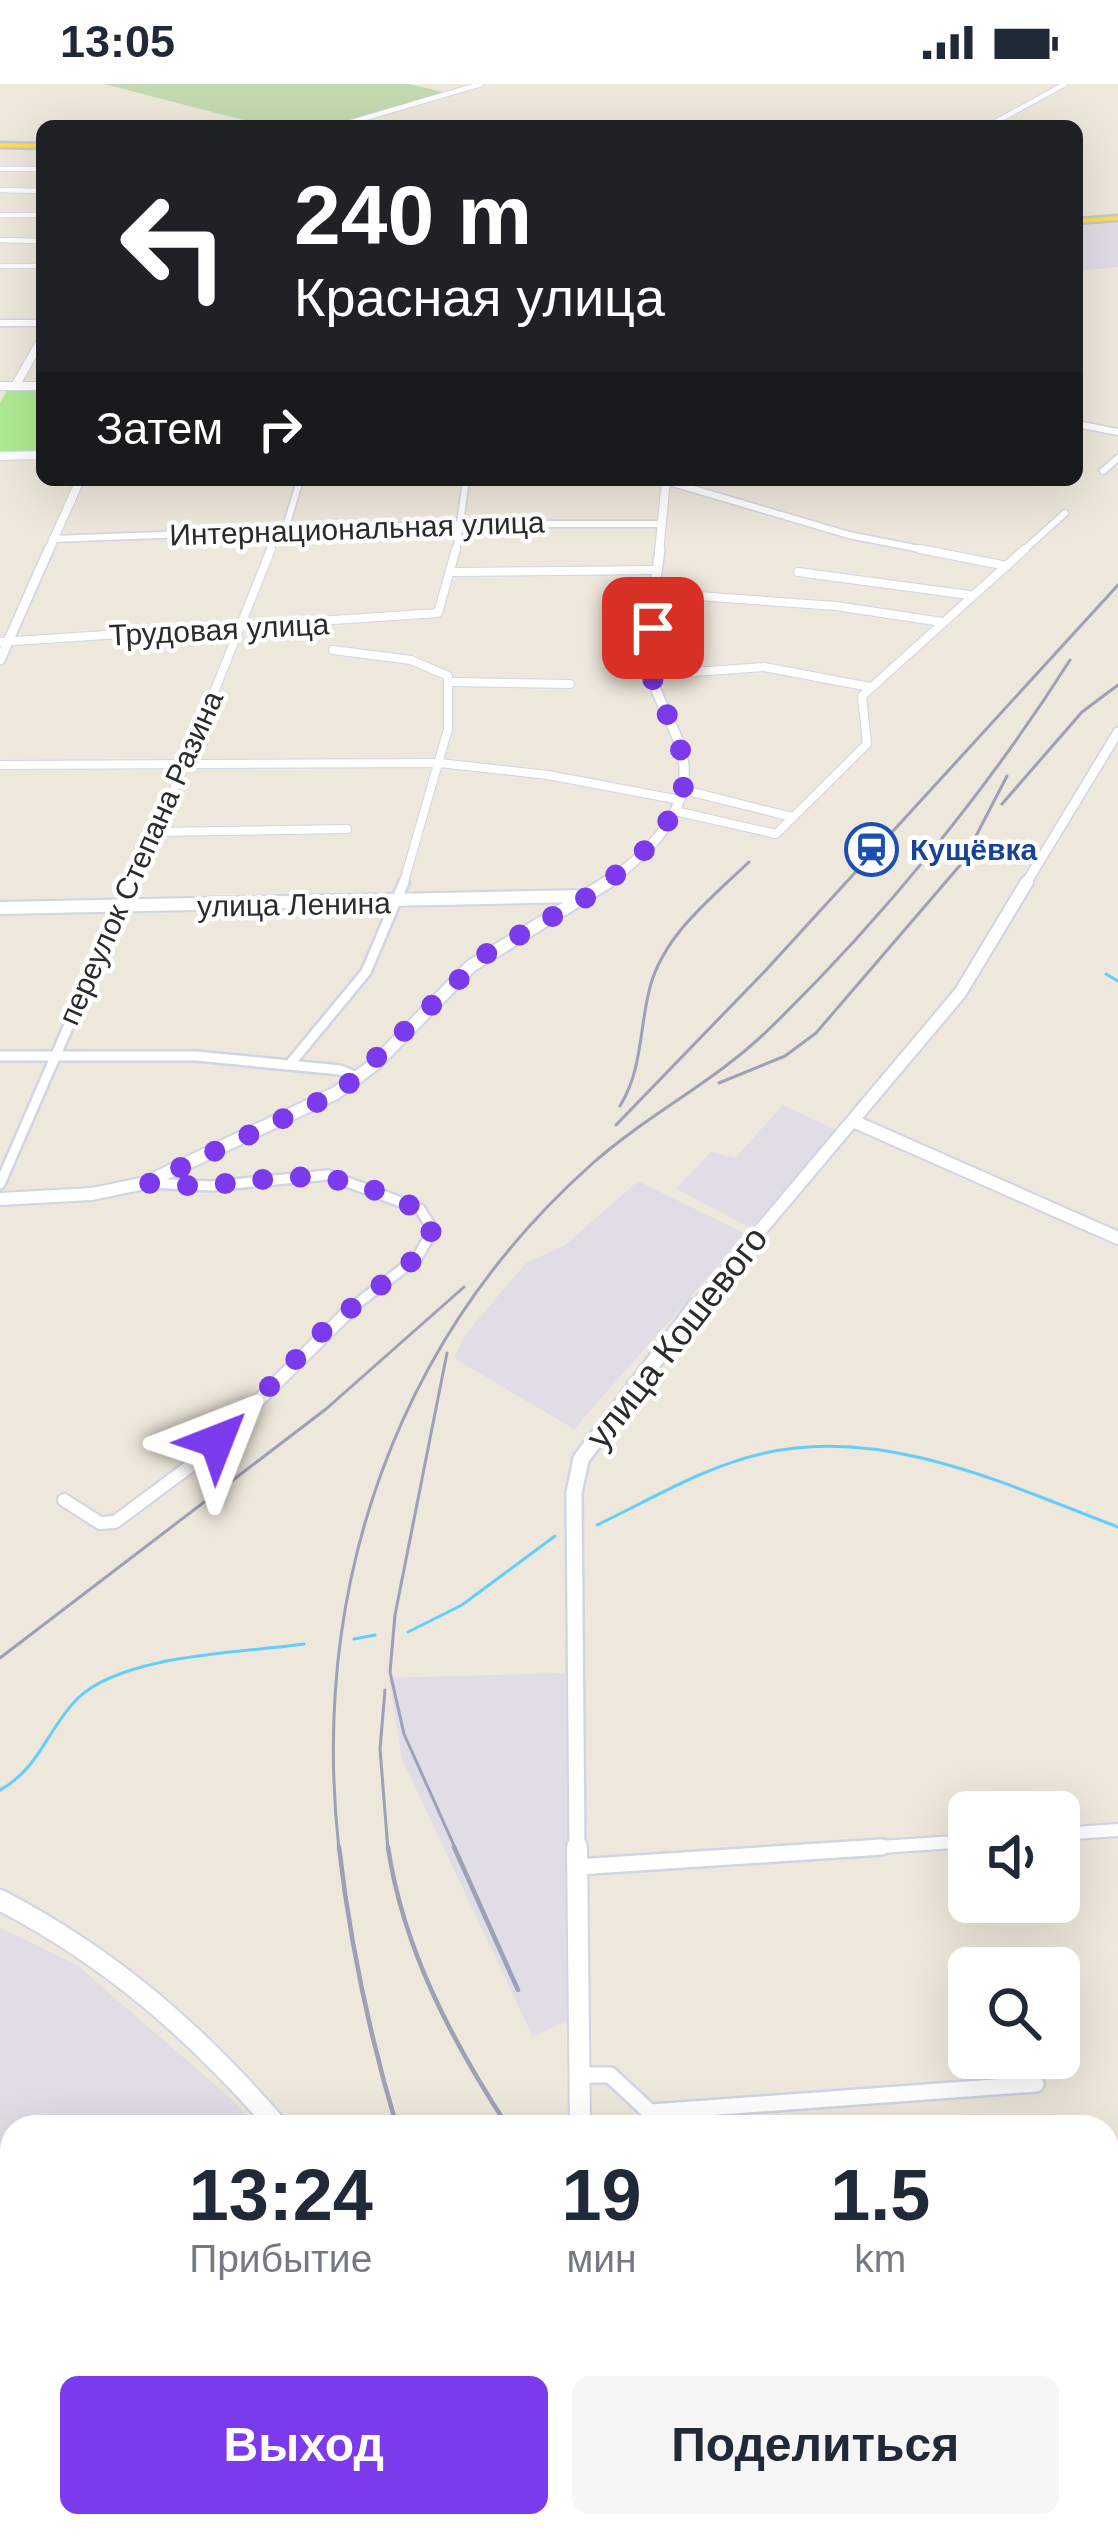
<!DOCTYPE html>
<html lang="ru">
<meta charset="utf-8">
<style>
:root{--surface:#fff;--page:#f6f6f7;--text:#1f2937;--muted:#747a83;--accent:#7c3aed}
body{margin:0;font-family:Arial,sans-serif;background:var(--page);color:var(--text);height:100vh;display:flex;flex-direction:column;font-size:45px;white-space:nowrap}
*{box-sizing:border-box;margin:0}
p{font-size:39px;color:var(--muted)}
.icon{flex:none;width:66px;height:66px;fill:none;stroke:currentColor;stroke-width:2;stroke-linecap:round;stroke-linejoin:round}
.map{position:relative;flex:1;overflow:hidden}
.details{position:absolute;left:0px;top:2031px;width:1119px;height:423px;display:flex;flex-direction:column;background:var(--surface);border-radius:36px 36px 0 0;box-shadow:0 12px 48px #0002}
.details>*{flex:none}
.guide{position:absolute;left:36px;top:36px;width:1047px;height:366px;border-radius:18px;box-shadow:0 12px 48px #0002;background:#202124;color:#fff;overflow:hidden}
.fabs{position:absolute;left:948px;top:1707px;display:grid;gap:24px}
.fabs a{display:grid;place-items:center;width:132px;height:132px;border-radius:18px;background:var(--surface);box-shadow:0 12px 48px #0002;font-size:60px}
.pin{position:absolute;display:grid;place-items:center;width:102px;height:102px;color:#fff;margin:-51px;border-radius:24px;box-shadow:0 6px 18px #0006}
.me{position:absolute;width:132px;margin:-66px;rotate:45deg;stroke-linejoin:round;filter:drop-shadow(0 0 9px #0008)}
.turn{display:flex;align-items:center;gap:42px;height:252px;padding:0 60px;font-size:54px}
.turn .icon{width:156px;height:156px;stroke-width:2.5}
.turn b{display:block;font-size:84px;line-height:102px}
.then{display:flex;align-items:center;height:114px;padding:0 60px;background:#0003;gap:24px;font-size:45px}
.eta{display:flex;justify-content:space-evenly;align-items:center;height:204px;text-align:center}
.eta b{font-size:72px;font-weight:700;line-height:84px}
.button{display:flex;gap:24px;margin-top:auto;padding:24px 60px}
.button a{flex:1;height:138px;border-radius:18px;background:var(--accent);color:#fff;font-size:48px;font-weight:700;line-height:138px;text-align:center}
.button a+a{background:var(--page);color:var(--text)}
.status{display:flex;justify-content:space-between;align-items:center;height:84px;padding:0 60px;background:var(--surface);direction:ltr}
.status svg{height:33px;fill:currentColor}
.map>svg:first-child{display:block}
</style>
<div class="status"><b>13:05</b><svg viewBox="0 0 49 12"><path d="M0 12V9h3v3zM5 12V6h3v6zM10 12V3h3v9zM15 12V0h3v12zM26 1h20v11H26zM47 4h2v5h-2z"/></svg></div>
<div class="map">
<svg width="1118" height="2453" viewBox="0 0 1118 2453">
<rect width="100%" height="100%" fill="#eee7db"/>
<g fill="#e0dde6">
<path d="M1118,139v44l-41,4v-45z"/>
<path d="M783,1021l53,25 -85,98 -75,-39 35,-37 24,6z"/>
<path d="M638,1097l108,53 -172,195 -120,-71 11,-23 61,-72 38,-17z"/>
<path d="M565,1589l3,347 -35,17 -131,-278 -13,-81z"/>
<path d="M0,1844l77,37 159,138 19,24h-243v226l-12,2z"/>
<path d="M1107,2255l11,4v194h-292l7,-11h274z"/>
</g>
<path fill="#adeb92" d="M7,307h35v63h-42v-51z"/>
<path fill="#c3dab1" d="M104,0h305l38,9 -110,33h-70z"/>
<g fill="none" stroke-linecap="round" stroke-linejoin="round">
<g stroke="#63cefc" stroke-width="3">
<path d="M1106,890l12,7"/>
<path d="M597,1441c55,-26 108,-59 168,-72 121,-27 242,32 353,74"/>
<path d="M408,1548l54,-27 93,-69"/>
<path d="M354,1555l21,-4"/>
<path d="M0,1706c40,-22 47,-61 78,-92 46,-44 164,-45 226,-54"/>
</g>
<defs>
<g id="minor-far5">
<path d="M338,42l143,-42"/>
<path d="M988,42l77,-42"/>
<path d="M0,85h42"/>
<path d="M0,106l42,1"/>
<path d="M0,131h42"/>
<path d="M0,156l42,1"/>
<path d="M0,182h42"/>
</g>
<g id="minor-far4">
<path d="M0,239h42"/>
<path d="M1077,340l41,8"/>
<path d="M1103,387l15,-13"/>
<path d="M666,397l183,54 86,17"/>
<path d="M285,446l15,-50"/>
<path d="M52,455l406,-15h204"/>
<path d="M269,468l9,-22"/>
<path d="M456,468l10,-72"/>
<path d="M1022,468l43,-39"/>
</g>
<g id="minor-far3">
<path d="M920,465l87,17"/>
<path d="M453,488l205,-2"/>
<path d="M798,488l171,23"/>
<path d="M656,509l180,13 106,16"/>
<path d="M0,558l438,-29 18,-64"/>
<path d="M333,566l78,10 37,16v53l-45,156"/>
<path d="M651,591l113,-8 106,20"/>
<path d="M452,598l118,2"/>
<path d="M0,681l439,-2 109,12 132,25"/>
<path d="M684,706l108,27"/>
<path d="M675,727l101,23 91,-90 -5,-48 163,-147"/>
<path d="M153,748l194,-3"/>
<path d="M130,801l56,-122 85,-214"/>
</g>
<g id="minor-far2">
<path d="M0,972h196l144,14 19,8"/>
<path d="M290,980l76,-92 38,-90"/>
<path d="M148,1099l62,3 118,-11 92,34 13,21 -16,28 -67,51"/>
<path d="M0,1100l131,-302"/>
</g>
<g id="minor-far1">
<path d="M64,1416l36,23 15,-1 82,-61 157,-155"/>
<path d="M1059,1750l59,-4"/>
<path d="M837,1766l132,-9"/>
</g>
<g id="minor">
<path d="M577,1783l305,-20"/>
<path d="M579,1991h31l56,52"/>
<path d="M652,2028l384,-28"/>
<path d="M1107,2211l11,2"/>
<path d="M548,2442l7,11"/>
<path d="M350,2453l5,-11"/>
</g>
<g id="tertiary-far4">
<path d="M0,302h42"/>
<path d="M15,302l27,-47"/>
<path d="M0,372l42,-1"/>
<path d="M48,468l32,-72"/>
<path d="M659,468l7,-72"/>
</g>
<g id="tertiary-far3">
<path d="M0,576l49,-111"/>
<path d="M604,801c48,-34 98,-82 74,-145 -9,-24 -23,-45 -27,-70 -7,-37 5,-84 9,-121"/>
<path d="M1025,801l93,-153"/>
</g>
<g id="tertiary-far2">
<path d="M0,824l583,-12"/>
<path d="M853,1037l265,117"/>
<path d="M0,1115l92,-5 53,-11 191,-90 39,-29 96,-98 137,-84"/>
<path d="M694,1225l266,-316 67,-111"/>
</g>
<path id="tertiary-far1" d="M577,1766l-3,-357 7,-34 115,-153"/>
<g id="tertiary">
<path d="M577,1763l3,280"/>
<path d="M0,1816c111,58 196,132 278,227"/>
</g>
<g id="primary">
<path d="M0,59l42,1v4l-42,-1z"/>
<path d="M1118,132v4l-41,3v-4z"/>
</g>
</defs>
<use href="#minor-far5" stroke="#d0d4e5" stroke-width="6"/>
<use href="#minor-far4" stroke="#d0d4e5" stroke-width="9"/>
<use href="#minor-far3" stroke="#d0d4e5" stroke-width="10"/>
<use href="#minor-far2" stroke="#d0d4e5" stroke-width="14"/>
<use href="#minor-far1" stroke="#d0d4e5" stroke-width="16"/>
<use href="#minor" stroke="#d0d4e5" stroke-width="20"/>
<use href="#tertiary-far4" stroke="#d0d4e5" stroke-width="10"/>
<use href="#tertiary-far3" stroke="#d0d4e5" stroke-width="12"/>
<use href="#tertiary-far2" stroke="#d0d4e5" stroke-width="16"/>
<use href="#tertiary-far1" stroke="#d0d4e5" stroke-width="20"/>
<use href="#tertiary" stroke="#d0d4e5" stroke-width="24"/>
<use href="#primary" stroke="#c8c8c8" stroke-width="5"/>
<use href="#minor-far5" stroke="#fff" stroke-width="4.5"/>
<use href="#minor-far4" stroke="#fff" stroke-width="6"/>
<use href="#minor-far3" stroke="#fff" stroke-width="8"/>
<use href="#minor-far2" stroke="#fff" stroke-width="9"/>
<use href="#minor-far1" stroke="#fff" stroke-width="12"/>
<use href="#minor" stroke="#fff" stroke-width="15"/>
<use href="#tertiary-far4" stroke="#fff" stroke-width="8"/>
<use href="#tertiary-far3" stroke="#fff" stroke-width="9"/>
<use href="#tertiary-far2" stroke="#fff" stroke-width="12"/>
<use href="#tertiary-far1" stroke="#fff" stroke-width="15"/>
<use href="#tertiary" stroke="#fff" stroke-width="20"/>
<use href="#primary" fill="#ffdc50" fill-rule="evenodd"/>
<g stroke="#9da0b7" stroke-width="3">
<path d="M1002,720l80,-92 36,-27"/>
<path d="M719,999l66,-27 31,-23 146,-170 45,-87"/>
<path d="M620,1022c23,-38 19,-77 30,-119 14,-52 61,-89 99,-125"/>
<path d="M616,1041l150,-155 352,-385"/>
<path d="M447,1269l-52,262 -5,57 14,62 52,116"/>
<path d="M0,1574l326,-249 138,-122"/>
<path d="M385,1606l-5,59 8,101"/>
<path d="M339,1766c-29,-262 56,-511 254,-687 54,-48 121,-81 173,-131 112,-108 221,-241 304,-372"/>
</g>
<g stroke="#9da0b7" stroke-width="4.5">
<path d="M339,1763c11,96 30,187 58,280"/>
<path d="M388,1763c15,102 64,194 120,280"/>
<path d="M454,1763l64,143"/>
<path d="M603,2442l7,11"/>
<path d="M873,2442l11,11"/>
</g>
</g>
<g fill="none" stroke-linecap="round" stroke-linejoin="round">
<path stroke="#7c3aed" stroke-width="21" stroke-dasharray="0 37.8" d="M217,1357l111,-115 88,-68 15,-20v-17c-12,-13 -24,-17 -40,-24 -95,-43 -149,-1 -243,-14l193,-92 145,-137 103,-58 51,-40 35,-44 10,-30 -5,-36 -29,-71 2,-47"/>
</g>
<defs>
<symbol id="station-ring" viewBox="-11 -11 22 22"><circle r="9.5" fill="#fff" stroke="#1a4fb4" stroke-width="1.5"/><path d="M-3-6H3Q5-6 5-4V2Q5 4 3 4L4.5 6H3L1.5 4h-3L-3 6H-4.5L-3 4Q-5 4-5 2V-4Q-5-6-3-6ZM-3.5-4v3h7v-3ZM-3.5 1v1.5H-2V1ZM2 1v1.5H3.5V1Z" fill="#1a4fb4"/></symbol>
</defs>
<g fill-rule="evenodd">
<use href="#station-ring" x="842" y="736" width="59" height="59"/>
</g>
<g text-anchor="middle" stroke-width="9" stroke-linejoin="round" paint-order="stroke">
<g font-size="30" fill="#2b2b2b" stroke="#fff">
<text transform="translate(357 445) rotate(-2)" y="10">Интернациональная улица</text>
<text transform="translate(219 546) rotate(-3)" y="10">Трудовая улица</text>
<text transform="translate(141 774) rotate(-66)" y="10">переулок Степана Разина</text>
<text transform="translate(294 821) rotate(-1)" y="10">улица Ленина</text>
</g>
<g font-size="30" font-weight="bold" fill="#164399" stroke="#fff" text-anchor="start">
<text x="910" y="776">Кущёвка</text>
</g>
<g font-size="36" fill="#2b2b2b" stroke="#fff">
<text transform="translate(676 1253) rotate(-52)" y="13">улица Кошевого</text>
</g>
</g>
</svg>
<div class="fabs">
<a><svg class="icon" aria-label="sound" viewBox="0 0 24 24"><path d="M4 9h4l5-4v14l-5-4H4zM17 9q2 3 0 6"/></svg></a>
<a><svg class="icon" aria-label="search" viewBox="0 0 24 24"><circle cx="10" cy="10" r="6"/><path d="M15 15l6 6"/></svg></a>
</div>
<div class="pin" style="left:653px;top:544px;background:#d93025"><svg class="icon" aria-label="arrive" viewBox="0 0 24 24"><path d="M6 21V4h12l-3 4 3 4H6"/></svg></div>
<svg class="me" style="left:217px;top:1357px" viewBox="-20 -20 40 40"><path d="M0-17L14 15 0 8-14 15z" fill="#7c3aed" stroke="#fff" stroke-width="4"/></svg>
<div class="guide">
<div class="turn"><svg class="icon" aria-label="left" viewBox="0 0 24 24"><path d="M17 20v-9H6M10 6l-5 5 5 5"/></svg><div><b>240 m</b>Красная улица</div></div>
<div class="then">Затем<svg class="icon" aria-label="right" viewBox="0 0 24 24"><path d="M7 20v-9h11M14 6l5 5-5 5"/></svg></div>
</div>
<section class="details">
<div class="eta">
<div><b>13:24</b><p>Прибытие</p></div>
<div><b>19</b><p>мин</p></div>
<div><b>1.5</b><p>km</p></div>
</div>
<div class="button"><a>Выход</a><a>Поделиться</a></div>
</section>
</div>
